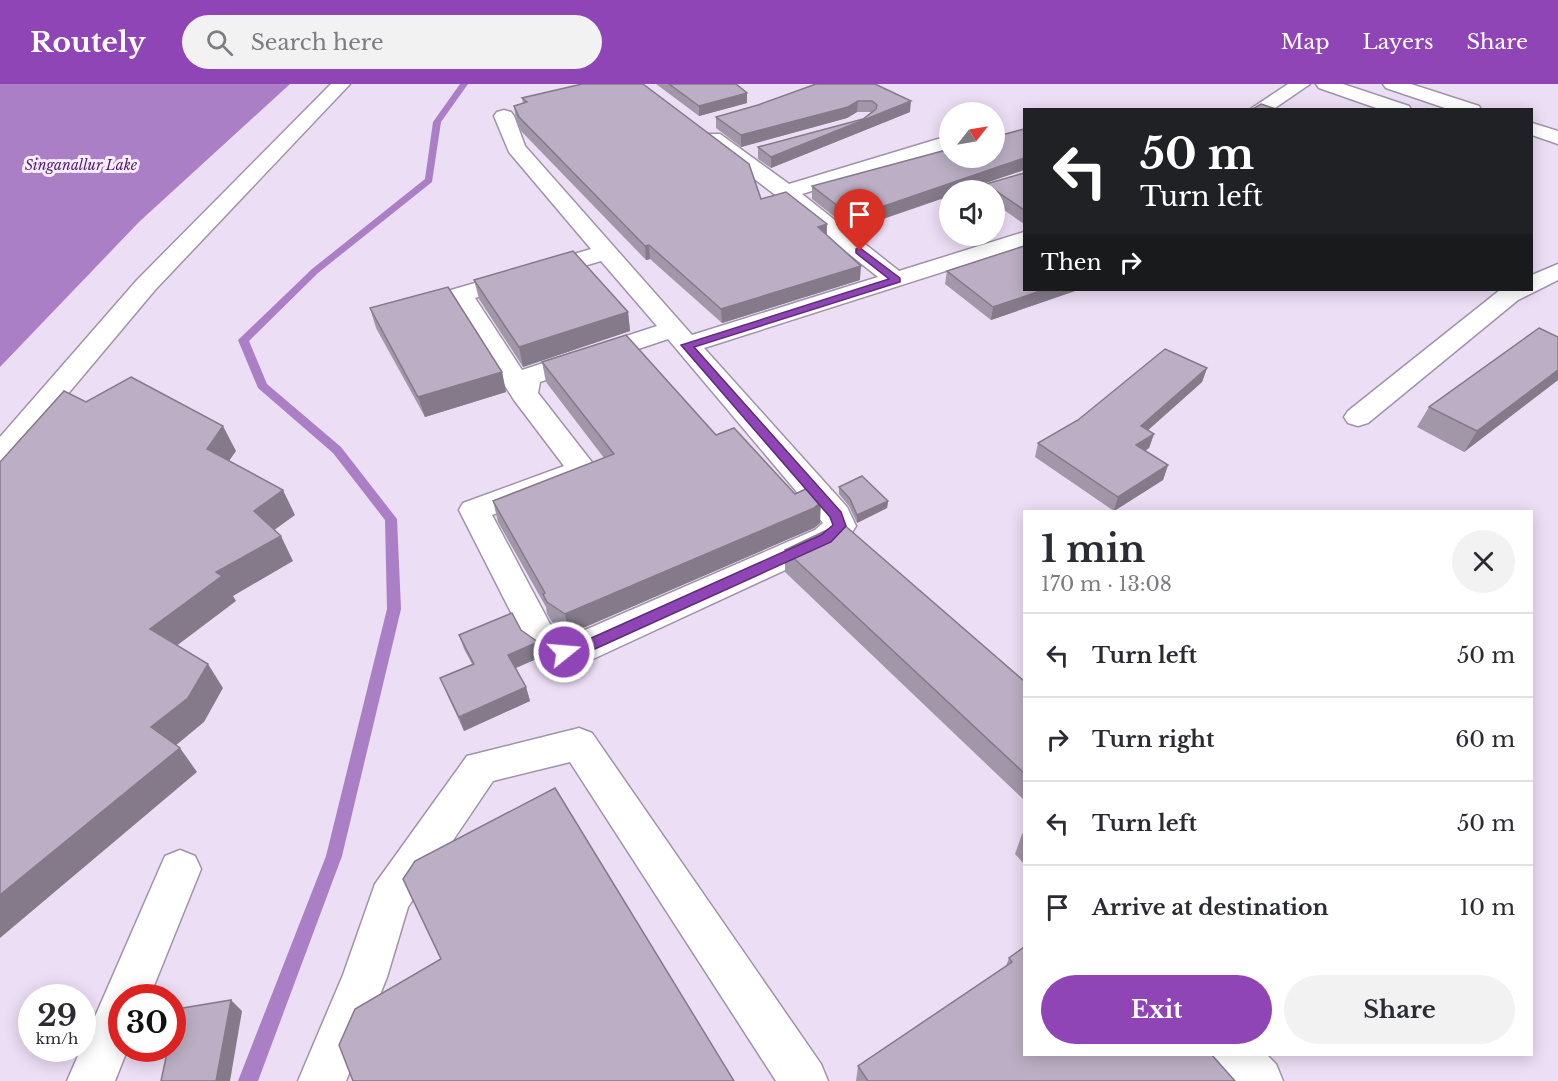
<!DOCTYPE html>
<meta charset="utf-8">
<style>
:root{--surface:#fff;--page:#f2f2f3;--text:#2b2b33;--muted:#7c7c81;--line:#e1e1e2;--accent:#9045b7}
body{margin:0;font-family:"Libre Baskerville",serif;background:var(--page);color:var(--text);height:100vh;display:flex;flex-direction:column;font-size:22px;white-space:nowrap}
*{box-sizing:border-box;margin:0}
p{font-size:20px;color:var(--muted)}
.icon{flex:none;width:33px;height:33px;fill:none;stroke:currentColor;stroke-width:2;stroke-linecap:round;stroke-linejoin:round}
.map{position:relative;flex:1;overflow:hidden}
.details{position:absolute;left:1023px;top:426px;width:510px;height:546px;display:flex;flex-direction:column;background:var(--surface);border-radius:0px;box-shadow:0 3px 15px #0003}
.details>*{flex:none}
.top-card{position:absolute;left:1023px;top:24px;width:510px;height:183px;border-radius:0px;box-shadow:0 3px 15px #0003;background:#202124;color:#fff;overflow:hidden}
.needle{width:39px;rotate:59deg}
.buttons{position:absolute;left:939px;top:18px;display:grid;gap:12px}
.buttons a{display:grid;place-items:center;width:66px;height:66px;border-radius:50%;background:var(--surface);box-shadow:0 3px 15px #0003;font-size:30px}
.speed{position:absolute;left:18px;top:900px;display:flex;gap:12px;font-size:30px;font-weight:700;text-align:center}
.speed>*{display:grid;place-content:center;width:78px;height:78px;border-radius:50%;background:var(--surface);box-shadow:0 3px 15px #0003;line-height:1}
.speed small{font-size:15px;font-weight:400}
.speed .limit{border:9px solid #d22;background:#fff;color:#111}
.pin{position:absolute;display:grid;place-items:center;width:51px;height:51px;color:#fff;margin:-62px -26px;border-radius:50% 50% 50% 0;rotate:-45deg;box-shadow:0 0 6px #0007}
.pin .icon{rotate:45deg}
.me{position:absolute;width:66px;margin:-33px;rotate:73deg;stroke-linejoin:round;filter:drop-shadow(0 0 4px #0008)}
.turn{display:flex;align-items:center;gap:21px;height:126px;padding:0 18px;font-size:27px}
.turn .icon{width:78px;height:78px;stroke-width:2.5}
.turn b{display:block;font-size:42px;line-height:51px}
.then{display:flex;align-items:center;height:57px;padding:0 18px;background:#0003;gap:12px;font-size:22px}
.round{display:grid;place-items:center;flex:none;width:63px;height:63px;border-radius:32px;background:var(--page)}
.overview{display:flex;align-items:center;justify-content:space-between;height:102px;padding:0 18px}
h1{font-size:36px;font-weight:700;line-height:45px}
.button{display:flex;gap:12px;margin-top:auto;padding:12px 18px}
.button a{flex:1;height:69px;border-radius:36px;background:var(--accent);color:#fff;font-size:24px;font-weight:700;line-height:69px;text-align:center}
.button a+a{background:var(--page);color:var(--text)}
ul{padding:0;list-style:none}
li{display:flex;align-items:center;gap:18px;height:84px;padding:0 18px;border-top:2px solid var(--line)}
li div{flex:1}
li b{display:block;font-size:22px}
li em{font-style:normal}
header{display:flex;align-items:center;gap:36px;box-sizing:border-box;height:84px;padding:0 30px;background:var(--accent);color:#fff}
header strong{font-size:28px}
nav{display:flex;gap:33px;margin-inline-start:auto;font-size:21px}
.search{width:420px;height:54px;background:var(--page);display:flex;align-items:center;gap:15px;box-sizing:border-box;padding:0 21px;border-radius:33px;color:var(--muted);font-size:22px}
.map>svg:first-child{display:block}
</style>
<header>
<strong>Routely</strong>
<div class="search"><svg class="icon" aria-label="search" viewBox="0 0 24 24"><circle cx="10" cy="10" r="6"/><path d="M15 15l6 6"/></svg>Search here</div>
<nav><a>Map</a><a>Layers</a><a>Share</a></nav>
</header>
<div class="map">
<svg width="1558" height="997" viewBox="0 0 1558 997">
<rect width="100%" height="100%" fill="#ecdef5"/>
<path fill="#ab7fc6" d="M0,0h290l-151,138 -139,145z"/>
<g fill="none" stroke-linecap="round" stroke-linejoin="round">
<path fill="#ab7fc6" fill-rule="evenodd" d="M460,0h8l-27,38 -9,60 -114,91 -69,68 18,43 74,63 56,72 4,90 -59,247 -84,225h-20l88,-225 61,-247 -2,-89 -52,-67 -75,-65 -20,-48 74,-71 113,-90 8,-57z"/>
<defs>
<g id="minor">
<path d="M331,0h19l-195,206 -145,173 -10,3v-29l137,-157z"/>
<path d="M1288,0h22l-38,26h-23z"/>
<path d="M504,26l7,2 3,4 11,30 167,189 186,-58 -100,-80 -72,-55 -3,-4 3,-4h14l69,50 149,-45 12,-1v10l-148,46 97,77 125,-39v14l-320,102 143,159 9,19 -5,8 -14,12 -244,113 -29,7 -12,-4 -26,-20 -67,-132 4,-7 101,-37 -50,-66 -66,-105 3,-5 140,-41 -82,-97 -15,-36 3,-4zM601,177l56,65 -135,44 -47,-72zM668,255l155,184 -8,7 -246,107 -19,-13 -58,-109 102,-38 4,-7 -60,-77 2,-11z"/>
<path d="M1558,180v16l-40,20 -150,123 -10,3 -10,-3 -4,-6 4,-6 152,-121h32v-15z"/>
<path d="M579,644l13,5 229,331 7,17h-52l-206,-319 -77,19 -85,126 -21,70 -41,104h-48l45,-106 32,-91 92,-128z"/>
<path d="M180,766l15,6 6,13 -52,129h-27v50h6l-13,33h-48l98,-225z"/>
<path d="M1209,970h57l10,10 7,17h-57l-11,-10z"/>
</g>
<g id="highway">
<path d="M1316,0h27l66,22 2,4h-29l-63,-22z"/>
<path d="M1383,0h28l68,22 2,4h-30l-65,-22z"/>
<path d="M1532,39l26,8v13l-26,-9z"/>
</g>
</defs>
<use href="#minor" stroke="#a093a8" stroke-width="3"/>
<use href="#highway" stroke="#a093a8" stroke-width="3"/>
<use href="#minor" fill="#fff" fill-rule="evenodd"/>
<use href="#highway" fill="#fff" fill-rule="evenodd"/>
</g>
<g fill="#a296a9">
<path d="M656,0h80l11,19 -48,13z"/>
<path d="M816,0l94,28 -139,56 -13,-9v-12l105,-28 9,-7h-15l-10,6 -106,29 -25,-19v-11l42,-12z"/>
<path d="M522,14l239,101 66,25v11l33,45 -138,43 -72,-64 -4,1 -125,-129 -5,-12 -2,-13 9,-3z"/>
<path d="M1024,45v41l-59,20h-15l-99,40 -39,-31v-13z"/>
<path d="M1024,89v51l-30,-21v-13h-9l1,-6z"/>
<path d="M947,187l77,19h52l-1,1 -84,29 -46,-36z"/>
<path d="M474,196l154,32 2,19 -107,36 -44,-68z"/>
<path d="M370,224l132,64 4,20 -81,25 -49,-89z"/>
<path d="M1558,253v43l-94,72 -47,-25 12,-20z"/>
<path d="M542,278l174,73 104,88 -6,5 -245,106 -17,-12 -5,-8 -1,-7 -48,-85 -5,-21 111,-43 -58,-76z"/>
<path d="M1207,284l-5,14 -54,48 6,4 -5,14 -4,3 23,14 -5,15 -49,31 -79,-54 3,-14z"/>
<path d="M839,403l49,14 -1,7 -30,15 -8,-17 -10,-12z"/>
<path d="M785,466l239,131v119l-239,-228z"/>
<path d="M521,546l20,27 -25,11 10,19 4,14 -66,30 -18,-39 -6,-14 32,-14 -8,-15 -5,-14z"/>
<path d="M1024,748v32l-9,-10 7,-20z"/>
<path d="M1009,874l226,123h-379l2,-15 148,-100z"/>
</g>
<g fill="#847a8a">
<path d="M747,9v10l-48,13v-10z"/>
<path d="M858,17l-1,11 -10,6 -106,29v-12z"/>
<path d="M911,17l-1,11 -139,56v-11z"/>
<path d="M1024,74v12l-59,20h-15v6l-99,34 1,-13z"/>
<path d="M827,140l-1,15 -8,-12z"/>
<path d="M649,161l1,14 -4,1 -1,-14z"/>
<path d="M861,182l-1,14 -138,43 -1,-14z"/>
<path d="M1043,206h33l-1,1 -84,29 2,-13z"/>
<path d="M628,228l2,19 -107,36 -4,-20z"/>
<path d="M1207,284l-5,14 -65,58 4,-14z"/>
<path d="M1558,286v10l-94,72 13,-21z"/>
<path d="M502,288l4,20 -81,25 -7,-20z"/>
<path d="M223,342l13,25 -16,23 -13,-25z"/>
<path d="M1154,350l-5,14 -17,11 4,-14z"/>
<path d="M1168,381l-5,15 -49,31 4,-14z"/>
<path d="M283,406l12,25 -29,21 -12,-25z"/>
<path d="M888,417l-1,7 -30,15v-8z"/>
<path d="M821,418l-1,21 -6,5 -245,106 -4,-20z"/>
<path d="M281,452l12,25 -60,35 3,5 -69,52 -17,-24 66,-57z"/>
<path d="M538,558l3,15 -28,12 -5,-14z"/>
<path d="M208,580l15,24 -19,34 -35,29 -18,-24z"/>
<path d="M526,603l4,14 -66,30 -5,-14z"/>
<path d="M180,664l17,24 -197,166v-43z"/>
<path d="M231,916l11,11 -12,70h-14z"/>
</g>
<g fill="#bcafc5" stroke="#847a8a" stroke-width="1.5">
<path d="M582,0h61l106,80 12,35 25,-7 41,32 -9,3 43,39 -140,43 -72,-64 -4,1 -126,-129 -5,-11 13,-4 -5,-4z"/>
<path d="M669,0h67l11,9 -48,13z"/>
<path d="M816,0h59l36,17 -140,56 -13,-10 105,-28 13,-10 1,-4 -5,-4h-14l-10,6 -107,28 -25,-18 42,-12z"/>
<path d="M1261,20l18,6h-28z"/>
<path d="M1024,45v29l-172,59 -40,-31 138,-37v9h44v-21z"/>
<path d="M1024,89v37l-38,-26z"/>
<path d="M1024,162v44h19l-50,17 -46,-36z"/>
<path d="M573,167l55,61 -109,35 -45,-67z"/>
<path d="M448,203l54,85 -84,25 -48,-89z"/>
<path d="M1539,244l19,9v33l-81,61 -48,-24z"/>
<path d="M626,251l90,100 18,-7 61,66 13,-6 13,14 -7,6 -249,106 -18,-12 -4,-8 2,-1 -52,-92 121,-47 -72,-92z"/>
<path d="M1165,265l42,19 -66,58 13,8 -18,11 32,20 -50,32 -80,-54 40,-23z"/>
<path d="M131,293l92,49 -16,23 76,41 -29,21 27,25 -65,36 6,4 -72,53 58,35 -20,34 -37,29 29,21 -180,147v-433l64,-71 22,11z"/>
<path d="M862,392l26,25 -31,14 -7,-16 -11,-12z"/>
<path d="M842,439l182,158v92l-239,-223z"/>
<path d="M512,529l9,17 17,12 -30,13 18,32 -67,30 -19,-39 34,-14 -15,-29z"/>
<path d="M555,704l179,293h-381l-14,-36 16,-36 86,-50 -38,-80 12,-18z"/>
<path d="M1024,863v107h187l24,27h-367l-10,-15 154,-104 -3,-4z"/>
<path d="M231,916l-15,81h-55l7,-33h4v-18l5,-21z"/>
</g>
<path fill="#9045b7" stroke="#5e2d77" stroke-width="1.5" d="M860,164l40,30v4l-206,65 147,165 5,14 -15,16 -245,111 -22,5 -5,-2 -2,-4 2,-4 19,-4 243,-109 12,-10 -3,-8 -149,-172 208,-66 -33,-26v-4z"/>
<g text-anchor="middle" stroke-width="6" stroke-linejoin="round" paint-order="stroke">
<g font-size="14" font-style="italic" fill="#541a6f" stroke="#f8edff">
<text x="81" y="86">Singanallur Lake</text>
</g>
</g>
</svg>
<div class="buttons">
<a><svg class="needle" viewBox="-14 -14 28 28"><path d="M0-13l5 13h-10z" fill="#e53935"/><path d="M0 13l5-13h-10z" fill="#7c7c81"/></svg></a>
<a><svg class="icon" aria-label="sound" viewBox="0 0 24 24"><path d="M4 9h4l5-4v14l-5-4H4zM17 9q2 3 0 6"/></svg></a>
</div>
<div class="speed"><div>29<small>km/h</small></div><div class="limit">30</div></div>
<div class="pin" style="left:860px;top:167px;background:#d93025"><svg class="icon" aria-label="arrive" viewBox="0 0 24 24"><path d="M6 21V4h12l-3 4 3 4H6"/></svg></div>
<svg class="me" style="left:564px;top:568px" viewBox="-20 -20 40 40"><circle r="17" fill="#9045b7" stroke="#fff" stroke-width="3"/><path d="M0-11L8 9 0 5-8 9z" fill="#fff"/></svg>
<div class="top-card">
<div class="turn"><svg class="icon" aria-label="left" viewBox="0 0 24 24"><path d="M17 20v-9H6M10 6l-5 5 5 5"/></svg><div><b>50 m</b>Turn left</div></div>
<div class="then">Then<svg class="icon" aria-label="right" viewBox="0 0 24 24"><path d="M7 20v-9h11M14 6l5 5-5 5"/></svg></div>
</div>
<section class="details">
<div class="overview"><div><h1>1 min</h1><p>170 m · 13:08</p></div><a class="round"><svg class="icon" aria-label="close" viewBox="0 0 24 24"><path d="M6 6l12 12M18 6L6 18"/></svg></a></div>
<ul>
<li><svg class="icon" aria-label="left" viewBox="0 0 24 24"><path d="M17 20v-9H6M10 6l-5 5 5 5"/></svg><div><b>Turn left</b></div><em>50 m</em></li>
<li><svg class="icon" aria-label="right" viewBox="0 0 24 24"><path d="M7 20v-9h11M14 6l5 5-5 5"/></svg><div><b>Turn right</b></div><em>60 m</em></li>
<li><svg class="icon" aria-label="left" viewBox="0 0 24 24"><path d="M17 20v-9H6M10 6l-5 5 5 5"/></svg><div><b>Turn left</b></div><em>50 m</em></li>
<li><svg class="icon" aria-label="arrive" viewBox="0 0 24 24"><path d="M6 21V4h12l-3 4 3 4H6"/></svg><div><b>Arrive at destination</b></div><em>10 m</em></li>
</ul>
<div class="button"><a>Exit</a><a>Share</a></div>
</section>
</div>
